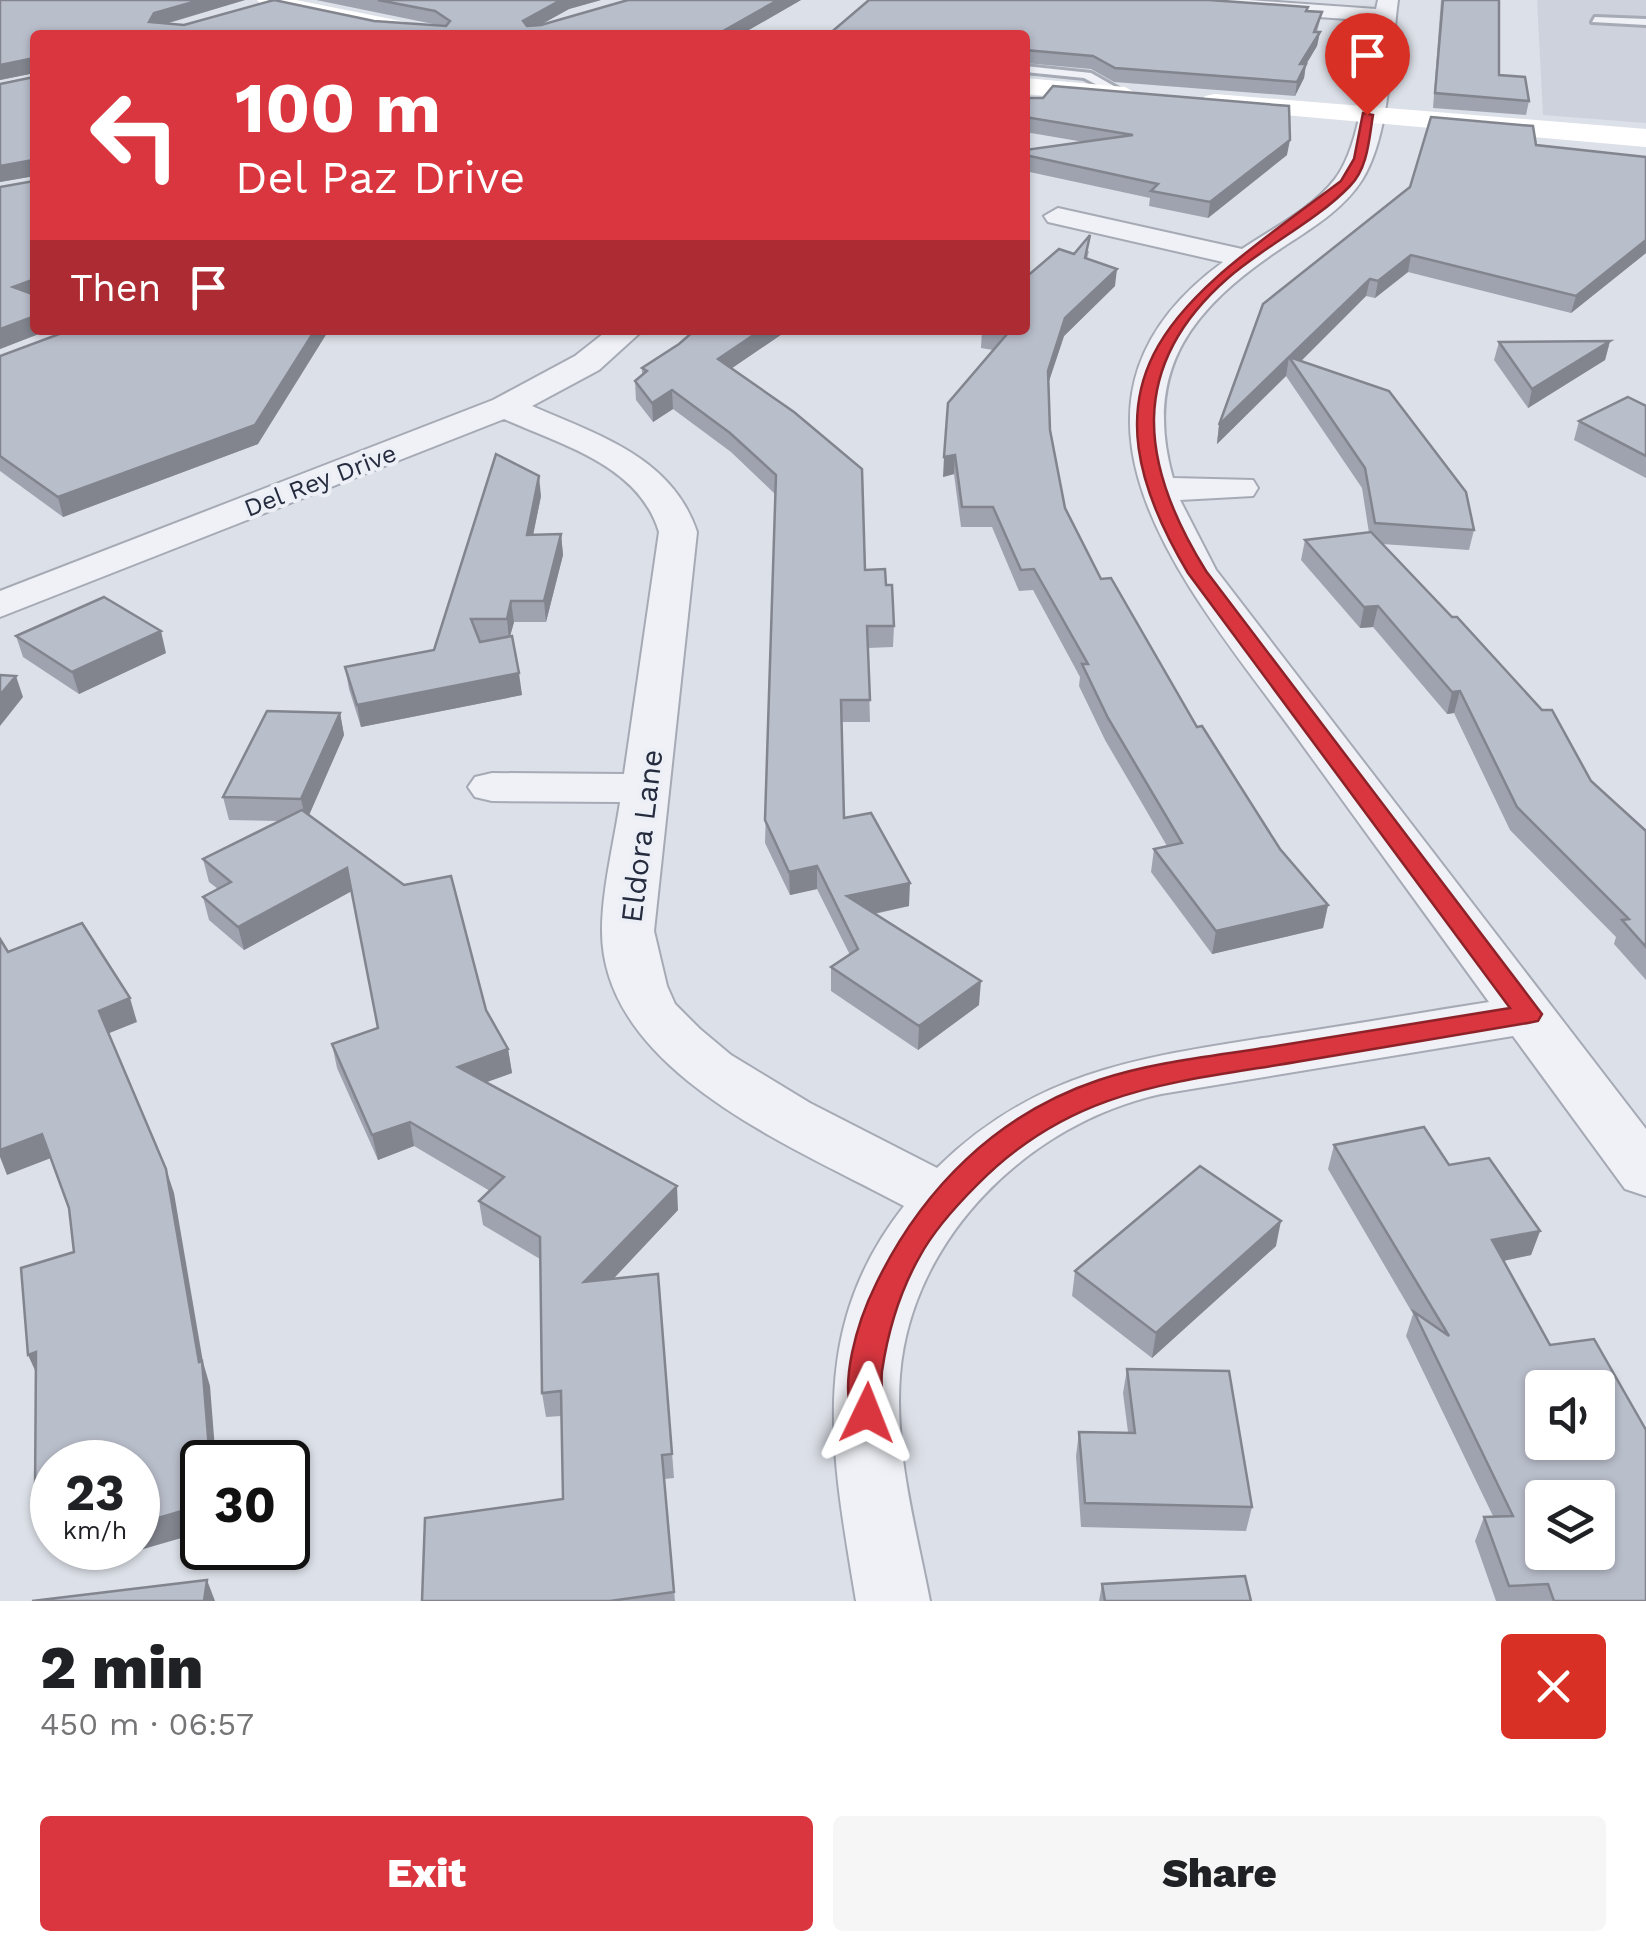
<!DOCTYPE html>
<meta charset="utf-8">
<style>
:root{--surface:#fff;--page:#f6f6f6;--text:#202124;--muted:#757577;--accent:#d9363f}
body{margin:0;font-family:"Work Sans",sans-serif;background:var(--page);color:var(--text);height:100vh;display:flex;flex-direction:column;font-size:38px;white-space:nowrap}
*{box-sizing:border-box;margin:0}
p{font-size:32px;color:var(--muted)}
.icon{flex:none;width:55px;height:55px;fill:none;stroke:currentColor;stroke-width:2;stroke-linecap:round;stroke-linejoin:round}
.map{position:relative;height:1601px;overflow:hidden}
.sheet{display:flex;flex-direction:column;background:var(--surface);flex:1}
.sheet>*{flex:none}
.hud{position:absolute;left:30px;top:30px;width:1000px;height:305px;border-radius:10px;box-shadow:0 2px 8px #0004;background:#d9363f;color:#fff;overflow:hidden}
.fabs{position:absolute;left:1525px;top:1370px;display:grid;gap:20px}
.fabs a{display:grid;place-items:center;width:90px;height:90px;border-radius:10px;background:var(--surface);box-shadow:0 2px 8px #0004;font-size:50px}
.speed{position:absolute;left:30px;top:1440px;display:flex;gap:20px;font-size:50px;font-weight:700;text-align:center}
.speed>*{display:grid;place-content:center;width:130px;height:130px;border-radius:50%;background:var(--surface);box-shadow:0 2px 8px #0004;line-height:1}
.speed small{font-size:25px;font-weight:400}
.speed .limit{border:5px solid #111;border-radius:15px;background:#fff;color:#111}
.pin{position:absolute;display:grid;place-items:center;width:85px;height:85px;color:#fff;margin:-102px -42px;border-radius:50% 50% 50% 0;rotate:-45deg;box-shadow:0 0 10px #0007}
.pin .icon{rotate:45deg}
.me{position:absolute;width:110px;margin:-55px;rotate:2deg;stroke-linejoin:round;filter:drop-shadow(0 0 8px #0008)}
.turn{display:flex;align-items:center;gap:35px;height:210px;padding:0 40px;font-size:45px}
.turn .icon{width:130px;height:130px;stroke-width:2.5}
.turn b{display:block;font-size:70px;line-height:85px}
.then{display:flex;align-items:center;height:95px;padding:0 40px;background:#0003;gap:20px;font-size:38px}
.round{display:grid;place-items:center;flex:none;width:105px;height:105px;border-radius:10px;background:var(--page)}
.overview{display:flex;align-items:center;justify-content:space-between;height:170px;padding:0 40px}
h1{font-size:60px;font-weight:800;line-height:75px}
.cta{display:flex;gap:20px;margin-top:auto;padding:20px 40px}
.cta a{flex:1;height:115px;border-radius:10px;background:var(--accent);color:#fff;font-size:40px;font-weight:800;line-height:115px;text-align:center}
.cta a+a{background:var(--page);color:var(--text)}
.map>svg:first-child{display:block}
</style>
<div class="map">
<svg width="1646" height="1601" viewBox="0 0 1646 1601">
<rect width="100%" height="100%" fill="#dce0e8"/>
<path fill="#ced2dd" d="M1537,0h109v123l-103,-8z"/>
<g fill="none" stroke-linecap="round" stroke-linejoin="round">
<defs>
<g id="lane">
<path d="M1595,17l51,2v6l-54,-3z"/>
<path d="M1025,66l66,7 37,21 -10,2 -34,-18 -59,-6z"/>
</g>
<path id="street" d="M1155,0h94l127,9 2,-9h20c-7,52 -8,136 -36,180 -19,30 -53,50 -82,69 -86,58 -138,119 -107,229l80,2 5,8 -5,8 -73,4 36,70 430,559v67l-21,-7 -112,-153 -352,58c-132,29 -250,144 -261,281 -6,76 16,153 30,226h-74c-24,-145 -50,-270 48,-395 -105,-57 -302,-133 -302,-275 0,-42 12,-88 18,-129l-128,-1 -17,-4 -7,-10 7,-10 17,-4 132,1 35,-242c-20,-67 -97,-87 -155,-113l-504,198v-26l493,-191 82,-44 33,-26h35l-44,40 -67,36c66,29 140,51 165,126l-43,399 13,55 8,18 25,25 31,26 79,48 127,65c96,-95 199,-110 326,-130 75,-11 150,-24 226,-36 -64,-89 -129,-177 -193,-266 -102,-141 -274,-327 -73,-474l-175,-40 -4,-6 14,-8 184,41c31,-21 70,-40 93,-70 27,-35 32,-114 39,-158l-209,-15z"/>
</defs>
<use href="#lane" stroke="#a5aab5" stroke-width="6"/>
<use href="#street" stroke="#a5aab5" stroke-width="4"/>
<use href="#lane" fill="#eff1f6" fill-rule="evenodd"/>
<use href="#street" fill="#eff1f6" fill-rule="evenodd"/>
<g fill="#fff" fill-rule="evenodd">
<path d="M257,0h39l140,28 12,7c-68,0 -122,-12 -187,-30z"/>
<path d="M1025,78l100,9 14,8 -14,8 -100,-9z"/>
<path d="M1215,94l431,35v18l-441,-39 -4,-6 4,-6z"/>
</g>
</g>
<g fill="#9fa3af">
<path d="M0,0h245l-79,24 18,1 90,-25 100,21 64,4 -122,-25h285l-32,9 -27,15 86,-24h173l-61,35h-705v295h14l-49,19v-162l34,-6v-5l-34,6v-98l34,-7v-4l-34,7z"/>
<path d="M1441,0h58v75l30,26 -3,14 -93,-7z"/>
<path d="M1308,7v4l14,1 -5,20h3l-3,14 -11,18 -2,14 -9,18 -181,-14 -23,-13 -66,-6v-28z"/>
<path d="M1025,94l2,4 260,57 -79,63 -59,-12 1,-8 -125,-27v-21l59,-8 -59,-10z"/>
<path d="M1536,145l110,12v96l-75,60 -163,-41 -33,26 -9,-2 -65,65 173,169 -5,20 -87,-6 209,237 55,50v149l-32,-36 2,-7 -106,-107 -56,-117 -7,1 -74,-87 -13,1 -59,-68 4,-20 64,-7 -7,-45 -76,-112 -69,68 2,-19 44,-121z"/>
<path d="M1089,251l-2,8 28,27 -51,50 -16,48 2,46 15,78 36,71 96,148 83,122 48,56 -5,23 -111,26 -61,-82 3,-23 13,-3 -62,-106 -26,-54 1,-9 -47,-87 -14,1 -27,-64h-31l-7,-53 -11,3 50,-127 -12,-2 1,-18 92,-76z"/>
<path d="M695,330h93l-56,38 133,202 21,15 8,41 -1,21 -25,1 2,74h-29l3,96 65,88 -34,8 104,91 -61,45 -87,-59v-24l19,-12 -33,-66 -27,6 -25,-52 10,-349 -44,-42 -58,-43 -20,13 -17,-22 -1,-19 7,-6v-7l37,-24z"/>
<path d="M1610,341l-5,19 -77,48 -34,-48 5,-18z"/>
<path d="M0,356l258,88 -195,73 -63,-46z"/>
<path d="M1646,406v72l-72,-38 5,-19z"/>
<path d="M541,496l-8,39 28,-1 2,21 -17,67h-32l-4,14 12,59 -161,32 -12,-38 -4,-22 89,-17z"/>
<path d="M16,636l150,17 -87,41 -56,-37z"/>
<path d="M340,713l4,22 -35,80 177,195 22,39 4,24 -26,9 192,128 -65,69 45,-5 16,204 -10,1 11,122h-253l141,-102 -2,-83 -15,1 -4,-24 -2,-134 -57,-34 -4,-24 11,-10 -76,-45 -36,14 -41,-92 -5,-24 46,-16 -27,-137 -107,59 -35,-30 -6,-23 15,-8 -9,-7 -6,-23 76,-38 -50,-1 -6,-23z"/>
<path d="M1334,1145l115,20 91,66 -9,24 -28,6 143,340h-150l-21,-60 9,-24 9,-1 -87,-180 7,-22 -85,-145z"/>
<path d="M1276,1246l-124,112 -80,-62 3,-25z"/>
<path d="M1127,1369l125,138 -6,24 -165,-4 -5,-71 3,-24h49l-5,-39z"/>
<path d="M1102,1584l149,17h-152z"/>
</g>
<g fill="#82858e">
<path d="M200,0h45l-88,26 -8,-4 5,-9z"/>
<path d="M561,0h40l-32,9 -45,25 -1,-13z"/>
<path d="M778,0h23l-61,35h-24z"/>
<path d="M1320,32l-3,14 -19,32 2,-14z"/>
<path d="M34,58l1,15 -35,7v-15z"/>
<path d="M1306,64l-2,14 -9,18 2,-14z"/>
<path d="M1290,140l-3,15 -79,63 2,-16z"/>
<path d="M33,160l2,16 -35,6v-16z"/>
<path d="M1646,240v13l-75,60 5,-17z"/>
<path d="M1411,255l-3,17 -33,26 3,-17z"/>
<path d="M1117,269l-2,17 -51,50 -18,54 2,-19 17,-53z"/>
<path d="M35,279v19l-22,-11z"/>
<path d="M1370,279l-4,17 -71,71 -6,-10z"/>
<path d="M35,316v14h14l-49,19v-20z"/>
<path d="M315,330h14l-71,114 -195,73 -5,-20z"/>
<path d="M761,330h27l-69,47 -1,-18z"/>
<path d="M1610,341l-5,19 -77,48 4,-19z"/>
<path d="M1289,357l-3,19 -69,68 2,-19z"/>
<path d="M672,390l1,19 -20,13 -1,-19z"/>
<path d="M955,455l-1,19 -11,3 1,-20z"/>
<path d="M539,476l2,20 -12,59 -2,-20z"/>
<path d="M561,534l2,21 -17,67 -2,-21z"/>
<path d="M511,601l3,21 -5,18 -2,-21z"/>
<path d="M1378,606l-5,21 -13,1 4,-21z"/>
<path d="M161,631l5,22 -87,41 -7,-22z"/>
<path d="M519,673l3,22 -161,32 -4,-22z"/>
<path d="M16,676l7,21 -23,29v-31z"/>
<path d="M1460,691l-6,22 -7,1 5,-22z"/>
<path d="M340,713l4,22 -38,87 -5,-23z"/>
<path d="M817,866v23l-27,6 -1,-23z"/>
<path d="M347,868l5,23 -108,59 -6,-23z"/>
<path d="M910,883l-1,23 -62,13v-23z"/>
<path d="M1328,905l-5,23 -111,26 4,-23z"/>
<path d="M981,981l-2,24 -61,45 1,-24z"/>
<path d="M130,998l7,24 -30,12 -8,-23z"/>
<path d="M508,1049l4,24 -50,18 -4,-24z"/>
<path d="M410,1122l4,24 -36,14 -6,-25z"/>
<path d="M42,1134l9,24 -44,17 -7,-18v-7z"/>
<path d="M166,1169l8,24 29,169 7,24 6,76h-6l-11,-100z"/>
<path d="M677,1186l1,24 -91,97 -3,-25z"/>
<path d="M1281,1221l-5,25 -124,112 4,-25z"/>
<path d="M1540,1231l-9,24 -47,10 8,-25z"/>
<path d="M36,1352l3,27 -11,-24z"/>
<path d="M52,1488v27l-6,2 -11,-24z"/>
<path d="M202,1505v27l-100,29 -6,-13h42v-24z"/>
<path d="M207,1580l8,21h-11z"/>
</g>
<g fill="#b9becb" stroke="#82858e" stroke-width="2.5" fill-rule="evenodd">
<path d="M0,0h200l-46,13 -5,9 35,3 90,-25 100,21 72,5 4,-5 -15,-10 -57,-11h183l-38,21 4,5 14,-1 87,-25h150l-62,35h-681v244l-22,8 22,8v21l-35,13v-142l34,-6 -1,-21 -33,6v-82l34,-7v-19l-34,7z"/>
<path d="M869,0h340l99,7 -2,4 16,1 -8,20h6l-20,32h6l-9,18 -182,-14 -22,-12 -68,-6v-15h-197z"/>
<path d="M1443,0h56v75l26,2 4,24 -94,-8z"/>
<path d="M1053,86l236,20 1,34 -80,62 -59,-11 7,-7 -133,-29v-5l108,-15 -108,-18v-23l2,4h16z"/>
<path d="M1431,117l102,9 3,19 110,12v83l-70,56 -165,-41 -33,26 -8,-2 -81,78 100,34 77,101 8,38 -99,-7 -10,-55 -76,-111 -70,68 44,-121 147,-117z"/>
<path d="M1090,235l-5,23 32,11 -52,49 -17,53 2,59 15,78 36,71 10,-1 86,149 5,-1 78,123 48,56 -112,26 -62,-82 28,-6 -74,-125 -26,-54h6l-54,-95 -13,1 -28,-63h-31l-7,-52 -11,2 4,-54 59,-69 -24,-4h42v-52l34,-29 15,5z"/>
<path d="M70,330h54l7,3 13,-3h171l-60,95 -197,72 -58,-41v-100z"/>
<path d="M695,330h66l-43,29 76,53 68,57 3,101 20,-1 1,16h6l2,41h-27l3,74h-29l3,118 27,-5 39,70 -63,13 134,85 -62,45 -88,-59 27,-18 -41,-83 -28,6 -24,-52 11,-345 -46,-42 -58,-43 -20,13 -17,-22 12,-10 -5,-3 37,-24z"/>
<path d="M1610,341l-78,48 -33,-47z"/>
<path d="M1628,397l18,9v50l-67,-35z"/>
<path d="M496,454l43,22 -12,59 34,-1 -17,67h-33l-4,18h-36l9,23 32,-6 7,37 -162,32 -12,-38 89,-17z"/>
<path d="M1371,532l81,85h5l85,93h10l39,71 55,50v116l-24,-27 7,-1 -112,-112 -57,-116 -8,1 -74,-86 -14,1 -59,-67z"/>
<path d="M104,597l57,34 -89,41 -56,-36z"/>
<path d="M0,675l16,1 -16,19z"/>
<path d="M267,711l73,2 -39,86 -78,-2z"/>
<path d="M302,810l102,75 47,-9 35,134 22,39 -50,18 219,119 -93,96 74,-8 14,180 -10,1 12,137 -64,9h-188l3,-83 138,-19 -2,-108 -19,2 -2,-156 -61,-36 25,-24 -94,-55 -38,13 -40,-91 46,-16 -31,-160 -109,59 -35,-30 28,-15 -28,-23z"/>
<path d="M82,923l48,75 -31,13 67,158 33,193 3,-1 8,101h-8v43l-64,19v-62h-86v26l-17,5 1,-141 -8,3 -7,-87 53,-16 -5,-44 -27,-74 -42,16v-211l8,13z"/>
<path d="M1424,1127l25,38 40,-7 51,73 -48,9 58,105 44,-6 52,91v171h-92l-6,-17 -39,2 -25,-69 29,-1 -99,-204 35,24 -115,-191zM1542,1388h56v54h-56zM1542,1498h56v54h-56z"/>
<path d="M1200,1166l81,55 -125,112 -81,-62z"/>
<path d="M1127,1369l102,2 23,136 -167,-4 -6,-71 56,1z"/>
<path d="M1245,1576l6,25h-146l-3,-17z"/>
<path d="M207,1580l-3,21h-172z"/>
</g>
<path fill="#d9363f" stroke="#8d2329" stroke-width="2.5" d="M1363,113l10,2c-4,24 -5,53 -23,71 -35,36 -84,59 -122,92 -102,89 -88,187 -22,293l336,443 -4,7 -10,2c-77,13 -155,26 -232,39 -126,21 -225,27 -319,123 -21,21 -43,45 -57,71 -20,35 -32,75 -38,115 -2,18 4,35 -4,52l-11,4 -12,-4c-18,-37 3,-103 21,-139 46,-95 121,-170 223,-204 54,-18 115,-24 171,-33 80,-13 160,-26 240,-39l-322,-435c-124,-207 -2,-276 153,-392l13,-22z"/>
<g text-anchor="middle" stroke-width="8" stroke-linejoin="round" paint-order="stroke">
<g font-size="25" fill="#252c3f" stroke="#eceff5">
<text transform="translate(320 480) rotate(-21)" y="9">Del Rey Drive</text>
</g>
<g font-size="30" fill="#252c3f" stroke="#eceff5">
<text transform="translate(642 836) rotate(-83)" y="10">Eldora Lane</text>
</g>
</g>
</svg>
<div class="fabs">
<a><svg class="icon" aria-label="sound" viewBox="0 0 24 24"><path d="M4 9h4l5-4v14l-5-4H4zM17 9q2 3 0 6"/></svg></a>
<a><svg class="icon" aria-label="layers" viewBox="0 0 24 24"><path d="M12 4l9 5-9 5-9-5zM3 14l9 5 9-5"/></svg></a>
</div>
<div class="speed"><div>23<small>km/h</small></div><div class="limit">30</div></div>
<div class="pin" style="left:1367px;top:115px;background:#d93025"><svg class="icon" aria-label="arrive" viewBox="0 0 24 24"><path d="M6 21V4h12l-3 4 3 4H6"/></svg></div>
<svg class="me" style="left:867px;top:1413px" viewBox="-20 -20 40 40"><path d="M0-17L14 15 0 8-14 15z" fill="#d9363f" stroke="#fff" stroke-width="4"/></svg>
<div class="hud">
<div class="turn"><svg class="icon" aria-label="left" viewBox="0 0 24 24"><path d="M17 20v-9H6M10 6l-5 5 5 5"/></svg><div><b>100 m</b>Del Paz Drive</div></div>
<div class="then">Then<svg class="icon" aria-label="arrive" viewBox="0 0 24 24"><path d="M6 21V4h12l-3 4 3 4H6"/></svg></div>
</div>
</div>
<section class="sheet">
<div class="overview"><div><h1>2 min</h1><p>450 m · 06:57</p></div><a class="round" style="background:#d93025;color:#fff"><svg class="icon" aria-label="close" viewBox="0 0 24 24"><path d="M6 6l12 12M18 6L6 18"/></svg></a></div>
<div class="cta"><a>Exit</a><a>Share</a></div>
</section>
